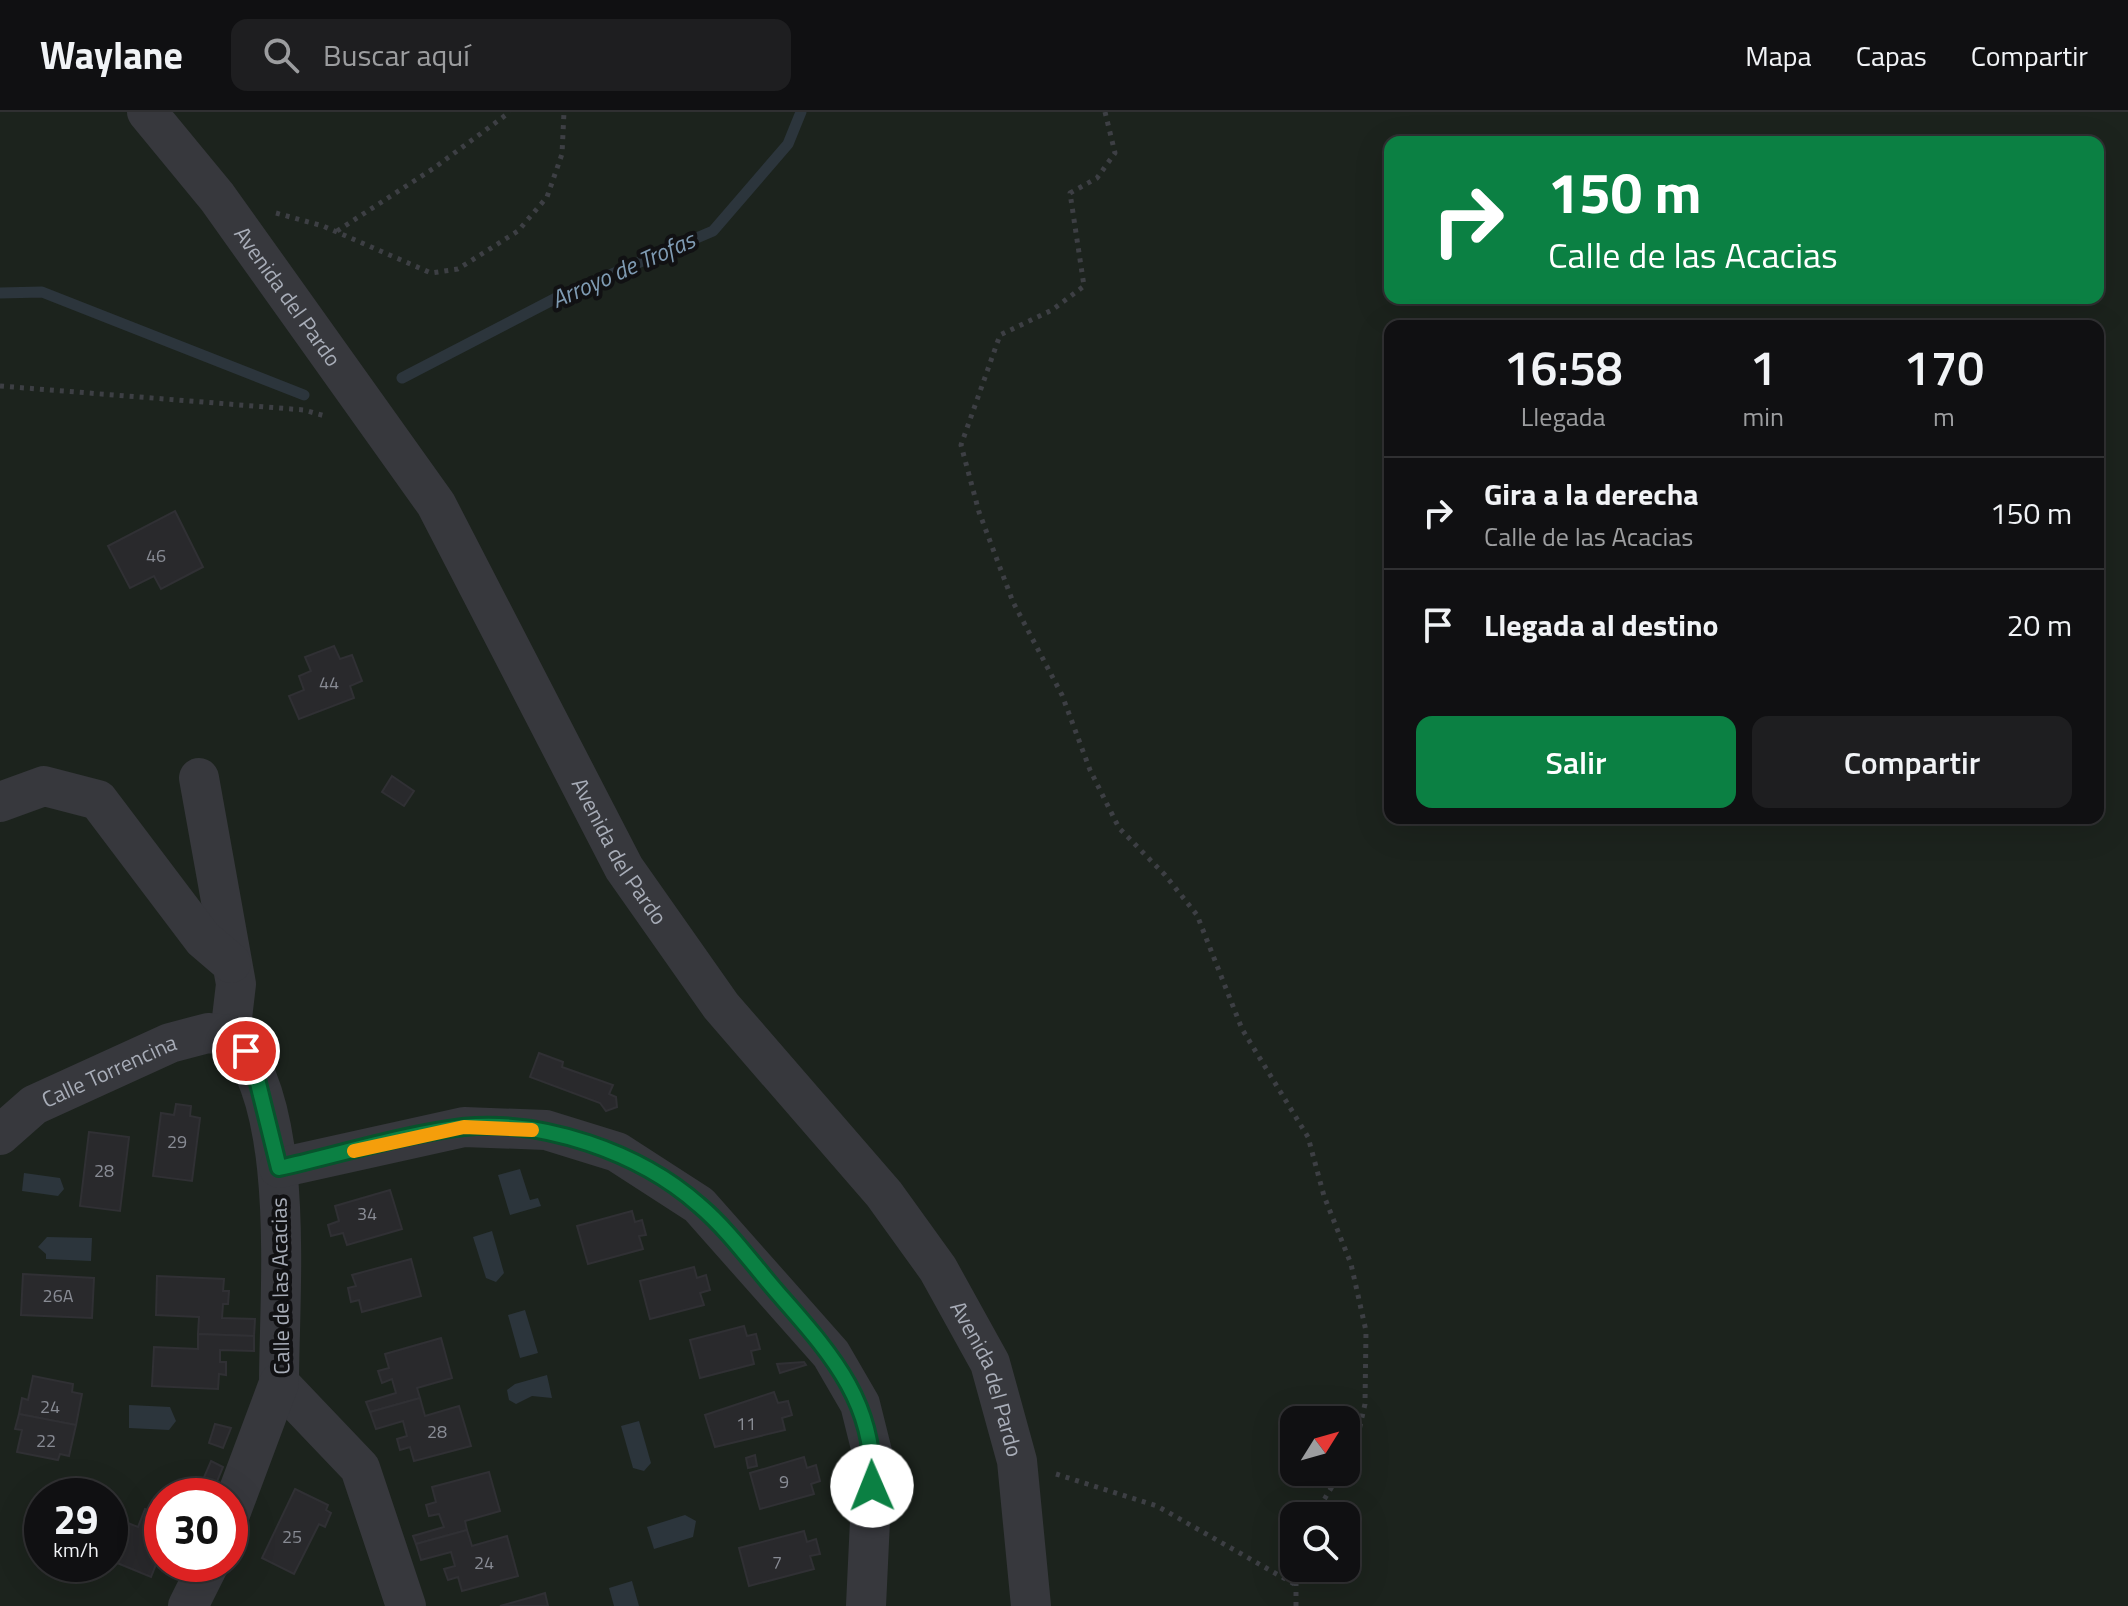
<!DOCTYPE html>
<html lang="es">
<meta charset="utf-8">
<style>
:root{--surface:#101012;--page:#1e1e20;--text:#f1f3f6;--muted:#9c9d9f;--line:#303032;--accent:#0b8043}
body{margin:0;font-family:"Titillium Web",sans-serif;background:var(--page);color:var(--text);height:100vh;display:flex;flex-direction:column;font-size:30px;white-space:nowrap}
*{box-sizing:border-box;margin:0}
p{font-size:26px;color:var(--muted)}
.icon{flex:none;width:44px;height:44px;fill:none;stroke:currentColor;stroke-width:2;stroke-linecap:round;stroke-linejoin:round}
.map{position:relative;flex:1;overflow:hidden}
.panel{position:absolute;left:1384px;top:208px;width:720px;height:504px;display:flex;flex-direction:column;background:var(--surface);border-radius:16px;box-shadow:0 8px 32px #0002,0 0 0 2px var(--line)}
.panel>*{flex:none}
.banner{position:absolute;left:1384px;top:24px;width:720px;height:168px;border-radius:16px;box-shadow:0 8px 32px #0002,0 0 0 2px var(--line);background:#0b8043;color:#fff;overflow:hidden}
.needle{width:52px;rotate:53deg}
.fabs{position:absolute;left:1280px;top:1294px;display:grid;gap:16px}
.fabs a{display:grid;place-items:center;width:80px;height:80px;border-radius:16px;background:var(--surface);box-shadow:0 8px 32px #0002,0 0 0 2px var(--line);font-size:40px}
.speed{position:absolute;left:24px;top:1366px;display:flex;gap:16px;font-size:40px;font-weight:700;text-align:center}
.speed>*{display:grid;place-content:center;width:104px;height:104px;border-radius:50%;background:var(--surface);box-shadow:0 8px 32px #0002,0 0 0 2px var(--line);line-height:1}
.speed small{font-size:20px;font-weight:400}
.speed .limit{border:12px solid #d22;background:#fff;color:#111}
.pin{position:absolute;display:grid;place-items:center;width:68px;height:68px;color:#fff;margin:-34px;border:4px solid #fff;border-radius:50%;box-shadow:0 2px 8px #0007}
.me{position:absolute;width:88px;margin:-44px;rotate:359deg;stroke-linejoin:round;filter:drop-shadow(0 0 6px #0008)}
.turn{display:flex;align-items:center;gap:28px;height:168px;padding:0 32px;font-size:36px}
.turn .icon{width:104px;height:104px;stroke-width:2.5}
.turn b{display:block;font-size:56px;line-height:68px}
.eta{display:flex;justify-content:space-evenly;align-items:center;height:136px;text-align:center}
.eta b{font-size:48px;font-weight:600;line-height:56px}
.action{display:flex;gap:16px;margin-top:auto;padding:16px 32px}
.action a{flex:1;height:92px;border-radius:16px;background:var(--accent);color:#fff;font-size:32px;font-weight:600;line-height:92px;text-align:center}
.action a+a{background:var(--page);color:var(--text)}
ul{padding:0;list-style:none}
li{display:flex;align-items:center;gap:24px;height:112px;padding:0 32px;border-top:2px solid var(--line)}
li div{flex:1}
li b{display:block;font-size:30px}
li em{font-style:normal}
header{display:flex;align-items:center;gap:48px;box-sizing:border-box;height:112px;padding:0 40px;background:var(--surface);border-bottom:2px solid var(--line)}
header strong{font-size:38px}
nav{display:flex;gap:44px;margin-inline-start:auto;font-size:28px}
.search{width:560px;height:72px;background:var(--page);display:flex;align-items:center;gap:20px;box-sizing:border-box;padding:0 28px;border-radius:16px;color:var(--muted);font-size:30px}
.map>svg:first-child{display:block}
</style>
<header>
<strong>Waylane</strong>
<div class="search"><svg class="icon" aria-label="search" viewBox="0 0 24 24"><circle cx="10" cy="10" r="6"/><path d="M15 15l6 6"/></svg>Buscar aquí</div>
<nav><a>Mapa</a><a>Capas</a><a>Compartir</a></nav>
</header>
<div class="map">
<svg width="2128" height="1494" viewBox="0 0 2128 1494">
<rect width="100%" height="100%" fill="#161618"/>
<path fill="#1c231d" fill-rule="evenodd" d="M0,0h2128v1494h-2128zM1390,30h708v156h-708zM1390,214h708v492h-708zM1294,1308h52v52h-52zM42,1384h68v68h-68zM162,1384h68v68h-68zM1294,1404h52v52h-52z"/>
<g fill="#2c353c">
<path d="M520,1057l10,31 8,-2 3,8 -31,9 -12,-40z"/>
<path d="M24,1061l36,5 4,11 -6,7 -36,-5z"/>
<path d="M492,1119l12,42 -8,9 -10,-4 -13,-41z"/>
<path d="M47,1125l45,1 -1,23 -45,-2v-5l-8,-7z"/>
<path d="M525,1198l13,43 -18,5 -12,-43z"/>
<path d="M547,1263l5,23 -20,-2 -16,8 -7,-4 -2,-10 8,-6z"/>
<path d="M129,1293l41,2 6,14 -7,9 -40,-2z"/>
<path d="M639,1309l12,42 -7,8 -11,-3 -12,-42z"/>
<path d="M685,1403l11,6 -3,16 -39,12 -7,-22z"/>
<path d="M632,1469l7,25h-25l-5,-18z"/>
</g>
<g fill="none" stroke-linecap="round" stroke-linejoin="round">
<g stroke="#2c353c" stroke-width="11">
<path d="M0,181l42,-1 262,103"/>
<path d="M402,266l158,-82 153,-65 75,-87 13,-32"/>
</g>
</g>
<g fill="#29292c" stroke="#303034" stroke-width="2">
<path d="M175,399l28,56 -42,22 -7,-13 -24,12 -22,-42z"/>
<path d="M334,534l6,13 12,-4 10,26 -12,5 4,12 -55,21 -10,-23 15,-6 -5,-14 12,-5 -6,-14z"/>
<path d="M392,664l22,15 -10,15 -22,-14z"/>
<path d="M539,941l24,9 -1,5 51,18 -4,9 7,3 1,10 -11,4 -6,-8 -70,-26z"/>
<path d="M176,992l15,2 -1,10 10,2 -8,63 -39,-5 8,-63 13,2z"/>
<path d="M89,1020l40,5 -9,74 -40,-5z"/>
<path d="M390,1078l12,39 -55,16 -4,-12 -12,3 -3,-11 11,-4 -4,-15z"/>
<path d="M632,1099l3,11 7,-2 4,15 -7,1 4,13 -55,15 -11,-38z"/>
<path d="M411,1147l10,37 -59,16 -3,-12 -8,2 -3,-14 8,-2 -4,-11z"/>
<path d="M694,1155l3,11 9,-3 4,15 -10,3 4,12 -54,14 -10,-38z"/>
<path d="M23,1162l71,4 -2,40 -71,-3z"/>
<path d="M157,1164l67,3 -1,12h6l-1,13h-5l-1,14 33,1 -1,17 -56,-2 1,-17 -43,-2z"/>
<path d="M744,1214l3,10 9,-2 4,15 -9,2 3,13 -54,14 -10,-38z"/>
<path d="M198,1222l56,2v15l-34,-1v12h6v13l-7,-1 -1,15 -66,-3 2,-39 44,2z"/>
<path d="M441,1226l11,40 -35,10 3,10 -50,14 -4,-10 30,-9 -4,-14 -10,4 -4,-12 11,-3 -4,-14z"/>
<path d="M804,1250l2,3 -26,8 -3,-9z"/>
<path d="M33,1264l40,8 -1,8 10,2 -6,31 -57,-11 3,-16 6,2z"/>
<path d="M774,1280l4,11 10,-2 4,14 -10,3 3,12 -70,17 -10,-32z"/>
<path d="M420,1286l5,18 34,-10 12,40 -57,15 -4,-14 -10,3 -3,-11 10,-3 -4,-15 -27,8 -6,-17z"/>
<path d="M19,1302l57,11 -7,31 -9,-2 -2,6 -41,-8 5,-22 -7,-1z"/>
<path d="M215,1312l16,4 -8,20 -14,-5z"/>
<path d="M755,1343l2,11 -9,2 -2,-10z"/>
<path d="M804,1345l3,11 9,-3 4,16 -9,3 3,10 -54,15 -10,-36z"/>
<path d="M211,1349l12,6 -12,29h-15z"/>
<path d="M489,1360l11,39 -35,10 2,9 -51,14 -3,-8 31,-9 -5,-13 -10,2 -3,-11 10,-3 -4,-15z"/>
<path d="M295,1377l33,16 -2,5 5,3 -6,14 -6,-3 -25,50 -32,-16z"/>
<path d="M145,1397l17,7v48h4l-1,2 -8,-4 -6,15 -41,-17v-44l28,11z"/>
<path d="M467,1418l5,16 35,-10 11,40 -56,15 -4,-14 -10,3 -4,-11 11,-3 -4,-14 -30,8 -5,-16z"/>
<path d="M804,1419l3,11 9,-3 4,15 -10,2 4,13 -65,17 -10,-38z"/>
<path d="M545,1481l3,13h-48l32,-9z"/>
</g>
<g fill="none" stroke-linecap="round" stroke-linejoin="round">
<g stroke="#3d3f44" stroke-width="5" stroke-dasharray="4 6" stroke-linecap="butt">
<path d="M1105,0l10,41 -18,25 -27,15 14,93 -32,24 -52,25 -39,110 18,67 34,90 49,93 28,75 29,58 46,47 32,40 45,114 66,108 16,59 27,68 15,67 -1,73 -11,48 -8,12"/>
<path d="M276,101l47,13 108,47 27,-4 60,-38 29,-34 15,-43 2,-42"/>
<path d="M337,119l97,-63 76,-56"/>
<path d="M0,274l304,24 21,6"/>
<path d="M1056,1362l101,32 139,79"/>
<path d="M1314,1404l27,-44"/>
<path d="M1296,1494v-38"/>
</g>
<g stroke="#37383d" stroke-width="40">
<path id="s1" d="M147,0l70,85 219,307 188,364 97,138 163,188 54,75 52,94 27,98 14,145"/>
<path d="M199,666l37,206 -6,51"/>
<path d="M0,690l44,-16 54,14 105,139 28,24"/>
<path d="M230,923c67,67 49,257 49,348l81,85 46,138"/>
<path id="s2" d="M0,1023l34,-30 136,-62 38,-10 22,2"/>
<path d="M279,1056l185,-41 82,3 71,22 82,53 132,149 29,50 13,52 -7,150"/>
<path d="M230,1402l49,-131"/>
<path d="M188,1494l21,-42"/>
</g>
</g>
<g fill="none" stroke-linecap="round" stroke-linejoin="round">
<defs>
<path id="route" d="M246,939l10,24 23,93c58,-13 126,-34 184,-41 80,-8 176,25 236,78 32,27 57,64 85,95 50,57 92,106 88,186"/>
</defs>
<use href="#route" stroke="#07532c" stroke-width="20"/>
<use href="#route" stroke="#0b8043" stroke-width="14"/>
<path stroke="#f59e0b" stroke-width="14" d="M354,1039l110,-24 68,3"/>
</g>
<g text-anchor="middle" stroke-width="8" stroke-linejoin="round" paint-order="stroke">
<g font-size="18" fill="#888b94">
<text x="156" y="450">46</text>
<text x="329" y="577">44</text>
<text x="177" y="1036">29</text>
<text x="104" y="1065">28</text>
<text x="367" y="1108">34</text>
<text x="58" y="1190">26A</text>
<text x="50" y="1301">24</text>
<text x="746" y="1318">11</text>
<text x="437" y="1326">28</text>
<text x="46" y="1335">22</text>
<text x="784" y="1376">9</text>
<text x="292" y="1431">25</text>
<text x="484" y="1457">24</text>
<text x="777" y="1457">7</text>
</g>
<g font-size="22" fill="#a8adb8" stroke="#111113">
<text dy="8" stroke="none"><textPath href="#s1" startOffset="232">Avenida del Pardo</textPath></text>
<text dy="8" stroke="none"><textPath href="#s1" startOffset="880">Avenida del Pardo</textPath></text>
<text dy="8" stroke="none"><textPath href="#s2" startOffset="128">Calle Torrencina</textPath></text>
<text transform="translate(280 1174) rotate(-91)" y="8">Calle de las Acacias</text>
<text dy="8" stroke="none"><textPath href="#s1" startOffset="1528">Avenida del Pardo</textPath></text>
</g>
<g font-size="24" font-style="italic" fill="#7f9bb3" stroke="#111113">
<text transform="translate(623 158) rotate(-24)" y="8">Arroyo de Trofas</text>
</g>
</g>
</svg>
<div class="fabs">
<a><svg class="needle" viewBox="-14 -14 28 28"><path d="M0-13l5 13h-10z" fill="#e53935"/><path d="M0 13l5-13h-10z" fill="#9c9d9f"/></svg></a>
<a><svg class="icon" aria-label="search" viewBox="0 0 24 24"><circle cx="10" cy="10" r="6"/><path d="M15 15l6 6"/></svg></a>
</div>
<div class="speed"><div>29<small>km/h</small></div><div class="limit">30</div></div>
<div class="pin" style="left:246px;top:939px;background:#d93025"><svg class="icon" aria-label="arrive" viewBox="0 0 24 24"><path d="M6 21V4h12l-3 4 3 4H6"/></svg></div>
<svg class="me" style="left:872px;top:1374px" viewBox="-20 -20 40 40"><circle r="19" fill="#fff"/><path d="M0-13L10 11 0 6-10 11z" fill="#0b8043"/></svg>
<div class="banner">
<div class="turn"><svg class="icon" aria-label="right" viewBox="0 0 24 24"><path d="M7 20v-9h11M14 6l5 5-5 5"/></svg><div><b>150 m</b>Calle de las Acacias</div></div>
</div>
<section class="panel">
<div class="eta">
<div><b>16:58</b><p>Llegada</p></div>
<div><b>1</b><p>min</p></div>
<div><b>170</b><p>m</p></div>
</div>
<ul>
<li><svg class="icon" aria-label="right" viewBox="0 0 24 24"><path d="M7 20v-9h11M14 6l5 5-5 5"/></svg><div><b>Gira a la derecha</b><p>Calle de las Acacias</p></div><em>150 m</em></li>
<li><svg class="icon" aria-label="arrive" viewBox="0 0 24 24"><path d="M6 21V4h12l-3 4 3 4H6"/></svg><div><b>Llegada al destino</b></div><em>20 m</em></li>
</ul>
<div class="action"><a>Salir</a><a>Compartir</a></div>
</section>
</div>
